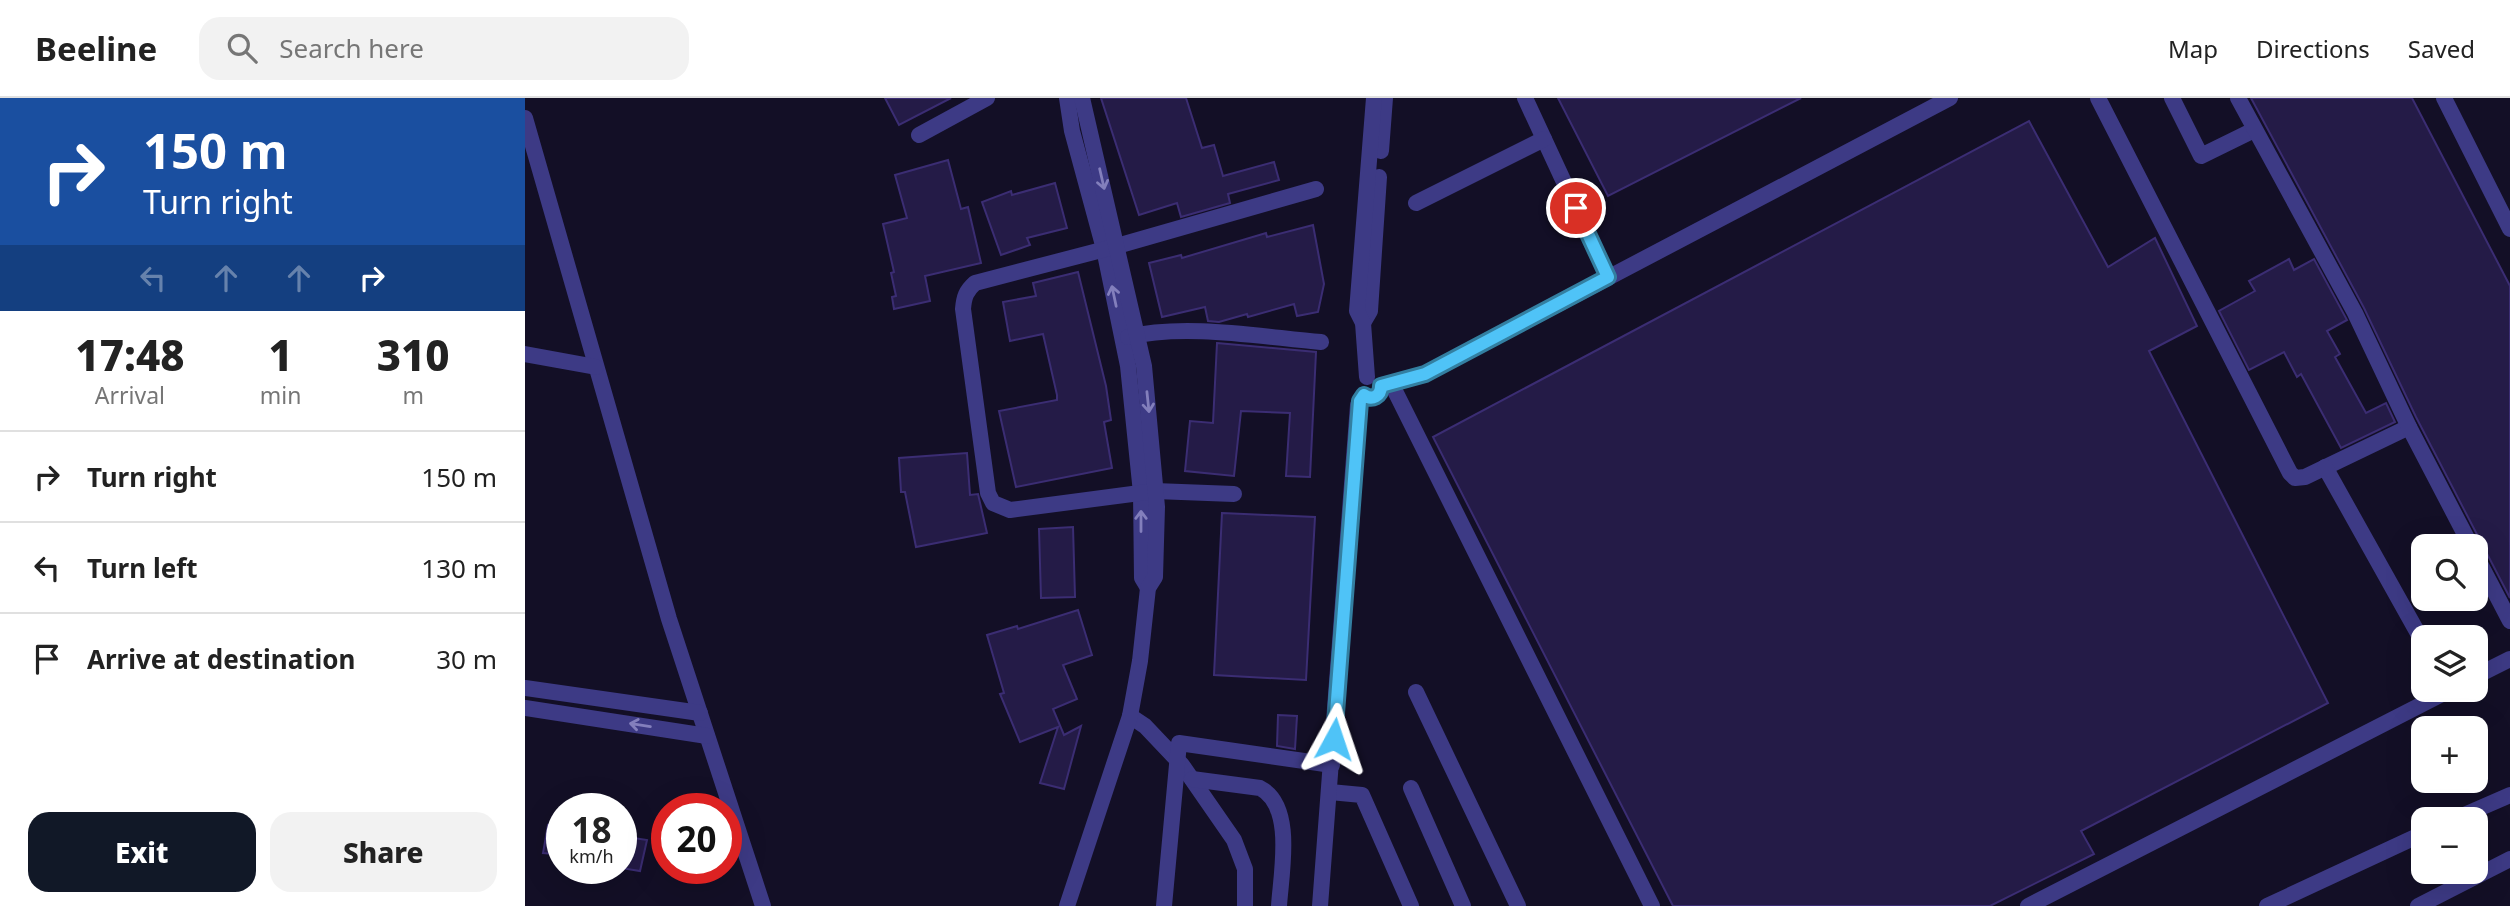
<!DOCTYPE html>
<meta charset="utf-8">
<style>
:root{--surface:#fff;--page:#f2f2f2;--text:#222;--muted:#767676;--line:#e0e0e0;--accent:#111827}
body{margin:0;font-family:"Noto Sans",sans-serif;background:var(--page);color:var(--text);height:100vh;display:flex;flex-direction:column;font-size:26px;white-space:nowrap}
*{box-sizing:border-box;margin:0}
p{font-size:23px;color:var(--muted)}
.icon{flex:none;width:38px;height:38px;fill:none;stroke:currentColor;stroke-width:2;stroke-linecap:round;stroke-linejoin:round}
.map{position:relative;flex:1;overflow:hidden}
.details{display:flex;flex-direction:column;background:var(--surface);width:525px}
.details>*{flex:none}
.hud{background:#1a4fa0;color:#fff;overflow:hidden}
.buttons{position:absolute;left:1886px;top:436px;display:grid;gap:14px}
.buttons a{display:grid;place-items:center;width:77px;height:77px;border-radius:14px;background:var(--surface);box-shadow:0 7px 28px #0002;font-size:35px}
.speed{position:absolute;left:21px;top:695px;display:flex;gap:14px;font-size:35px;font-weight:700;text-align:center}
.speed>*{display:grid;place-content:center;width:91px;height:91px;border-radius:50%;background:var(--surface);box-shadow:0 7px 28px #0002;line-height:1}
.speed small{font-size:18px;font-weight:400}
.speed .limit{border:10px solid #d22;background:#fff;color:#111}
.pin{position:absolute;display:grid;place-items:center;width:60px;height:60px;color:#fff;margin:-30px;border:4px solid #fff;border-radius:50%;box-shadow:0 2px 7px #0007}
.me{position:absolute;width:77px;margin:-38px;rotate:5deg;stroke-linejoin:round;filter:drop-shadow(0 0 5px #0008)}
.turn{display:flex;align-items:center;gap:24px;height:147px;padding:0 28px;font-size:32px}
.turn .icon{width:91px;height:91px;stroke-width:2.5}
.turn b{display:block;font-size:49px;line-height:60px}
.lanes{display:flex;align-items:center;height:66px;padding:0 28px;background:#0003;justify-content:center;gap:35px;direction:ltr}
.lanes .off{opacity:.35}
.eta{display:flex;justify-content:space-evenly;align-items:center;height:119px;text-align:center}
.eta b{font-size:42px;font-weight:800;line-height:49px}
.action{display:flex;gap:14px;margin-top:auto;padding:14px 28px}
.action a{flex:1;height:80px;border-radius:21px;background:var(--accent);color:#fff;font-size:28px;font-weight:800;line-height:80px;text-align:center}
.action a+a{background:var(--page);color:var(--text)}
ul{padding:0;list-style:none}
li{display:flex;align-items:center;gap:21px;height:91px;padding:0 28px;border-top:2px solid var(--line)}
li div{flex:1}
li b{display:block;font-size:26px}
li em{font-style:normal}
header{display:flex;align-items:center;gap:42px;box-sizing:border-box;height:98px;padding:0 35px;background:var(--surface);border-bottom:2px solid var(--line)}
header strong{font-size:33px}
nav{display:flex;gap:38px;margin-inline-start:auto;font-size:24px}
.search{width:490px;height:63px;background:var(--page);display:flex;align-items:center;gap:18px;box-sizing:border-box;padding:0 24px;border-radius:21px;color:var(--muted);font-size:26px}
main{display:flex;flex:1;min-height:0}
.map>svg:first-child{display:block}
</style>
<header>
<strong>Beeline</strong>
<div class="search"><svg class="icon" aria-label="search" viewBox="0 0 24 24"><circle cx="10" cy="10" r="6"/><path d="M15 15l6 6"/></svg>Search here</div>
<nav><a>Map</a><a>Directions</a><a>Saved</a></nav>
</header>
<main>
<section class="details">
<div class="hud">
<div class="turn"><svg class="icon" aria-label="right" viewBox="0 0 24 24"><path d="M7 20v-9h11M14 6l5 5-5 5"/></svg><div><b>150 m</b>Turn right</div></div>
<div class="lanes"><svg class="icon off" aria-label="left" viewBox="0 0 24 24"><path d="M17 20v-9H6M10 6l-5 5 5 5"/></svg><svg class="icon off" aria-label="ahead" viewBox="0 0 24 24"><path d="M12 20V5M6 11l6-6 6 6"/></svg><svg class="icon off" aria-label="ahead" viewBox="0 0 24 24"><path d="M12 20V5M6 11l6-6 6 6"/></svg><svg class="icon" aria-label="right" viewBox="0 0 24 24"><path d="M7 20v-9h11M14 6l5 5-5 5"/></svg></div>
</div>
<div class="eta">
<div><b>17:48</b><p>Arrival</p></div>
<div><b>1</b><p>min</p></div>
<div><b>310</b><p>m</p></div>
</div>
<ul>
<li><svg class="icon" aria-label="right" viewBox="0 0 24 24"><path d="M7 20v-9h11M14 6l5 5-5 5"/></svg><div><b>Turn right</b></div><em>150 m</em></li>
<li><svg class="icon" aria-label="left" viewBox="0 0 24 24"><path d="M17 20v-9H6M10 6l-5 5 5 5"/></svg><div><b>Turn left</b></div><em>130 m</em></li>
<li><svg class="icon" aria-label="arrive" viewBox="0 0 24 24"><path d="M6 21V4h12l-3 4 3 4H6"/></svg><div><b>Arrive at destination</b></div><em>30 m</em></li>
</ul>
<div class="action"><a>Exit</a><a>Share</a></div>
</section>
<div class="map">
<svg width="1985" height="808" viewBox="0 0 1985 808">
<rect width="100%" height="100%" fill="#130f26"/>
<g fill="#241b47" stroke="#3b2d73" stroke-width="2">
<path d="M360,0h66l-52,27z"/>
<path d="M576,0h85l16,50 12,-3 9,31 51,-14 5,18 -51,14 2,9 -49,14 -4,-14 -38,12z"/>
<path d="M1033,0h243l-193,98z"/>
<path d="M1726,0h161l98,188v312l-94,-181 -52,-109z"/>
<path d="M1504,23l79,146 47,-29 42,88 -48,25 179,352 -247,128 13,23 -104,52h-317l-240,-469z"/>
<path d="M423,62l13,49 7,-2 13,56 -56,13 5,25 -36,8 -2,-12 4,-1 -5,-23 3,-1 -11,-48 24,-6 -12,-43z"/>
<path d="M530,85l12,45 -40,10 3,7 -29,10 -19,-53 29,-11 1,4z"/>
<path d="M788,127l11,59 -6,28 -21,4 -3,-12 -46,13 -1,-3 -28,8 -11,-1 -3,-14 -43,10 -13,-54 32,-8 1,3 84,-25 1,4z"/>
<path d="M1764,161l5,11 20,-11 33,61 -20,11 13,23 -5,3 31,56 20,-10 9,19 -54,26 -40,-74 -4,3 -13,-25 -35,18 -30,-59 36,-20 -6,-10z"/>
<path d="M553,174l28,114 5,34 -7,2 8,46 -96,19 -17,-76 58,-11v-5l-14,-61 -33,7 -7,-39 33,-6 -3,-13z"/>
<path d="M692,245l99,9 -6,125 -24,-1 4,-63 -49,-2 -7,65 -49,-5 5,-50 23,2z"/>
<path d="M442,355l3,42 8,-1 9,39 -71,14 -11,-55h-4l-2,-34z"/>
<path d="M697,415l93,4 -9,163 -92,-5z"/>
<path d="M548,429l2,70 -34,1 -2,-69z"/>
<path d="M553,512l14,45 -29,10 14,34 -24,10 11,26 17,-9 -17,63 -24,-6 18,-56 -38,15 -20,-48 4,-1 -17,-58 30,-9 1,3z"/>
<path d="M753,617l19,1 -2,33 -18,-3z"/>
<path d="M23,727l14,3v23l-7,-1 -1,4 -11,-1z"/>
<path d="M96,738l26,4 -7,31 -19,-3z"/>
</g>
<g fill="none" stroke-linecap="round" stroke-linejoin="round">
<g stroke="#3d3a85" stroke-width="16">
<path d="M542,0l5,33 32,118 24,117 13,127 1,85 6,10"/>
<path d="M1000,0l83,179"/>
<path d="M1573,0l192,375 5,5 10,-1 104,-50"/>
<path d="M1647,0l29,58 53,-26"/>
<path d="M1713,0l117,215 54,114 62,119"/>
<path d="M1919,0l66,131"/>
<path d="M0,20l144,501 94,287"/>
<path d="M394,37l68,-37"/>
<path d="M856,53l4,-53"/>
<path d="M891,105l128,-64"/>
<path d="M838,225l7,-12 9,-134"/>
<path d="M603,239c57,-14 134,0 193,5"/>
<path d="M0,256l71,13"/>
<path d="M842,279l-4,-54 -6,-12 17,-213"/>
<path d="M866,285l261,523"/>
<path d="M856,288l44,-12 525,-276"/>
<path d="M1800,369l99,177"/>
<path d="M709,396l-79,-3 -145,19 -17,-7 -5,-10 -25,-184c1,-12 3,-18 12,-26l142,-37 199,-57"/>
<path d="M1951,458l34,65"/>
<path d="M1951,578l34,-17"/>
<path d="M0,590l175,25"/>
<path d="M891,594l102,214"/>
<path d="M0,610l182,28"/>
<path d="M605,618l15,10 37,39 52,75 11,29v37"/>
<path d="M667,681l68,9c35,18 21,85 19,118"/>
<path d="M886,690l52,118"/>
<path d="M805,694l32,3 49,111"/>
<path d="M1930,721l55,-24"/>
<path d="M542,808l63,-190 10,-55 8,-73 7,-11 2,-70 -13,-141 -62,-268"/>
<path d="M639,808l15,-163 153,22"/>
<path d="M795,808l38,-501 6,-10"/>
<path d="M1503,808l422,-216"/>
<path d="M1742,808l157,-73"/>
<path d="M1893,808l92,-47"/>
</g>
</g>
<defs><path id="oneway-shaft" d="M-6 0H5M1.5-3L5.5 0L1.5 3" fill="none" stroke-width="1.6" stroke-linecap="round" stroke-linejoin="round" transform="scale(1.75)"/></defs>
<g stroke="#837fbc">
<use href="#oneway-shaft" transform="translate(577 81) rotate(77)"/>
<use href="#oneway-shaft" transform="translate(589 198) rotate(-102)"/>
<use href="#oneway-shaft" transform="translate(623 304) rotate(84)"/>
<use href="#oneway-shaft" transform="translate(616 423) rotate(-90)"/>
<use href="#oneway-shaft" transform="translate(115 627) rotate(-171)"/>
</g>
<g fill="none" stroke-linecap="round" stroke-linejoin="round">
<defs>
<path id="route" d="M809,641l26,-338 4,-6c8,6 17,1 17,-9l44,-12 183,-97 -32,-69"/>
</defs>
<use href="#route" stroke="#337fa1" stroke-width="18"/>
<use href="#route" stroke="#4fc3f7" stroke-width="12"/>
</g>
</svg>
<div class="buttons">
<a><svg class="icon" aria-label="search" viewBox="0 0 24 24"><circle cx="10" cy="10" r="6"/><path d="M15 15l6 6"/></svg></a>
<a><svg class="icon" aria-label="layers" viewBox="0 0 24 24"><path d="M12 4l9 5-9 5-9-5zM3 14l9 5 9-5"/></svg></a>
<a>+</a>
<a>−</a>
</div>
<div class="speed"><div>18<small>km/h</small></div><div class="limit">20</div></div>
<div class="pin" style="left:1051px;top:110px;background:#d93025"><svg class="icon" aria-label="arrive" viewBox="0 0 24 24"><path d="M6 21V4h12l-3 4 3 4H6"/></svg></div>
<svg class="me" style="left:809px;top:641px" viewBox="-20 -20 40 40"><path d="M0-17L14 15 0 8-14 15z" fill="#4fc3f7" stroke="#fff" stroke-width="4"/></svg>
</div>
</main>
